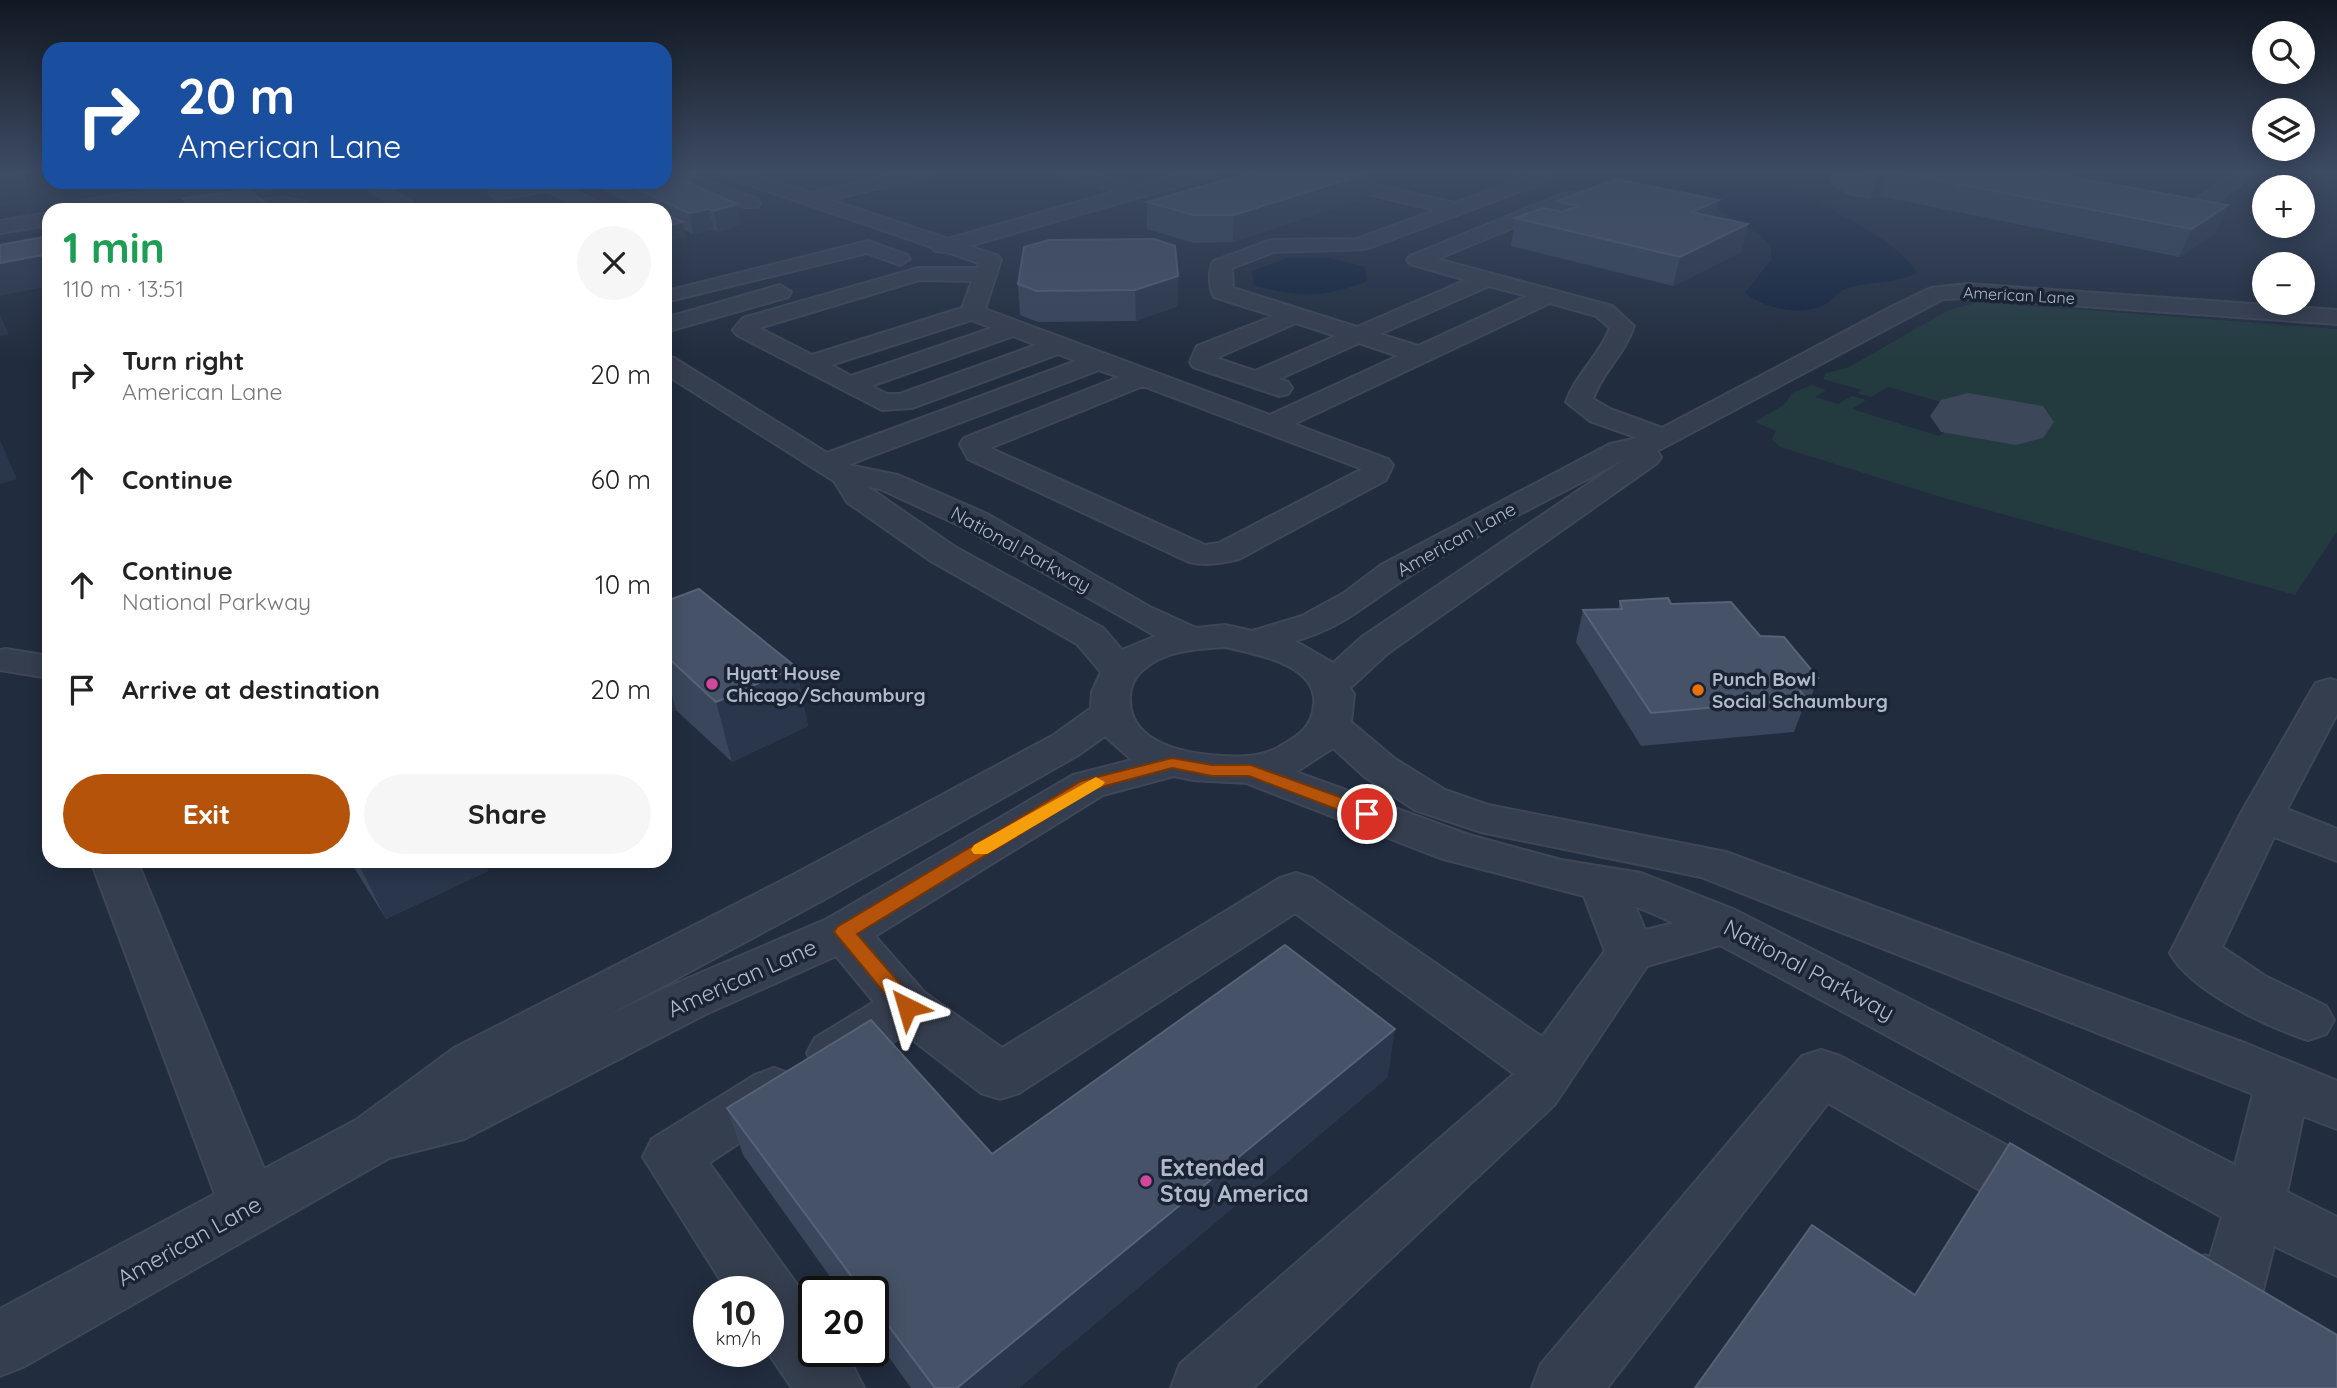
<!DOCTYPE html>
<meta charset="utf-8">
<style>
:root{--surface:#fff;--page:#f6f6f6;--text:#222;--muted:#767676;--accent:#b45309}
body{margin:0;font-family:Quicksand,sans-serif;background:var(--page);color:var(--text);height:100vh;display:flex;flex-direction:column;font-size:26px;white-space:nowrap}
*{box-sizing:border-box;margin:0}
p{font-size:23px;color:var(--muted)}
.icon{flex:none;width:38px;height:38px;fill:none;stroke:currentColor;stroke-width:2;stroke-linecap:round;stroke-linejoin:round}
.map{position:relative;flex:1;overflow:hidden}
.side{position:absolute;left:42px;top:203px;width:630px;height:665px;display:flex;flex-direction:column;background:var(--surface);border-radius:21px;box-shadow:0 4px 18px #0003}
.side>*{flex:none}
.hud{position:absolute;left:42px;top:42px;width:630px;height:147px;border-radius:21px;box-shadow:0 4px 18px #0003;background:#1a4fa0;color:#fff;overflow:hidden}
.tools{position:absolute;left:2252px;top:21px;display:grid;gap:14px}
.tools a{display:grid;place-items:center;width:63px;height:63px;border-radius:50%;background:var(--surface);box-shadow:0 4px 18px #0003;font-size:35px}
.speed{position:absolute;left:693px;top:1276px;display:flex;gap:14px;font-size:35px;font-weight:700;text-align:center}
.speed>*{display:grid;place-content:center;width:91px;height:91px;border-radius:50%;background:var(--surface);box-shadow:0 4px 18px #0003;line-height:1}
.speed small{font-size:18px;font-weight:400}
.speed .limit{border:4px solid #111;border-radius:10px;background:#fff;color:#111}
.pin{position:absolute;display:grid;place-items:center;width:60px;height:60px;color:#fff;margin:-30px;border:4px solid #fff;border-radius:50%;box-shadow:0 2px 7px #0007}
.me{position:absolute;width:77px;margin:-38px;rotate:320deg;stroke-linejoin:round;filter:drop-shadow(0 0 5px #0008)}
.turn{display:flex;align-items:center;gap:24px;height:147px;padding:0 21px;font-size:32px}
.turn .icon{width:91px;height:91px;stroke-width:2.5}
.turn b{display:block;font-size:49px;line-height:60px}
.round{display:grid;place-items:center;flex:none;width:74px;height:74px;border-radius:37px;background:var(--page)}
.headline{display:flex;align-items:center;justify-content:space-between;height:119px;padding:0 21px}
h1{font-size:42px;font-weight:700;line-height:52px;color:#1e9e55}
.button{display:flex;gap:14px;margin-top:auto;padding:14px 21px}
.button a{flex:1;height:80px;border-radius:42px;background:var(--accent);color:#fff;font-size:28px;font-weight:700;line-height:80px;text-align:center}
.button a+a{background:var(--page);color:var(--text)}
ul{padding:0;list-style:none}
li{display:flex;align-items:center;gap:21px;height:105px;padding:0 21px}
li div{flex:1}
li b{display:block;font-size:26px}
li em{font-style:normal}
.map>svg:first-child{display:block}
</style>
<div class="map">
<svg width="2337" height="1388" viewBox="0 0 2337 1388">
<rect width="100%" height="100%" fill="#212c3e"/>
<path fill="#233b3f" d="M1979,302l358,27v203l-42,63 -351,-97 -164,-51 -8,-8 4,-8 -21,-9 30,-18 7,-11 20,-8 14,5 -11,7 23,7 14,-8 14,4 -14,9 87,27 27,-19 49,6 -4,3 16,5 10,-9 -15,-5 -5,4 -48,-6 4,-4 -85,-24 -17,10 -14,-4 4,-3 -38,-11 3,-6 23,-6 100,-57z"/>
<g fill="#13233d">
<path d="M1577,171h197v7l11,10c38,19 110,48 132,85 -20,11 -47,8 -69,15 -12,3 -16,14 -26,18 -24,10 -57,2 -77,-13l26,-33v-14l-12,-12 -65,-39z"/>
<path d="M1288,258h42l35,9 2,14c-43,17 -68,17 -113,4l-2,-14z"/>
</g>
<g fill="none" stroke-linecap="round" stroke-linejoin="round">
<path fill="#3c475a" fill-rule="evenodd" d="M1968,393l75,13 11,16 -11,16 -27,7 -75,-13 -11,-16 11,-16z"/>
<defs>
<g id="minor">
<path d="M665,171h18l75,28 2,4 -2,4h-14l-79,-31z"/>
<path d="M719,171h24l68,22 95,-22h29l-2,4 -103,25 118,39 169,-48 -62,-16 -2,-4h27l57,15 55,-15h27l-2,4 -248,71 29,10 3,4 -16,49 285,106 128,-59 -39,-13 -80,36 9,3 4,6 -4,6 -9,2 -86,-29 -3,-5 7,-16 77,-30 -60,-19c-5,-8 -6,-28 0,-36l57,-21 86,-1 79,-29 -149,-35 -2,-4h29l141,32 70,-26 -11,-2 -2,-4 38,1 3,4 -3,4 -184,69 -92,3 -42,16 1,20 124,39 109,-47 -56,-16 -3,-4 3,-4 155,-63h12l3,4 -3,4 -140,58 175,47 22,20c-9,28 -32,46 -41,73l17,10 52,19 231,-122 38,-18 36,-4 370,26v14l-370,-26 -24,1 -286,152 4,6 -4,6 -269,190 -38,35 4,6 -3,28 44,37 50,31 43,15 238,47 521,192 90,37v48l-34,-13 -16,76 50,25v59l-63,-30 -13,52 -10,22 -22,8 -46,-22 -9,-21 9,-21 22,-9 5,2 12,-40 -502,-272 -73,21 -92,138 -302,284h-82l9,-24 334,-290 -219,-161 -276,180 -19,6 -19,-6 -76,-59 -52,34 -19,7 -19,-7 -8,-15 8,-15 59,-36 -38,-46 -130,58 -242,125 -75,19 -366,209 -23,9v-67l215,-115 -124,-333h46l127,308 92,-49 98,-72 337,-172 261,-140 39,-28 1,-16 9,-20 -24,-28 -146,-83 -84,-59 -13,-21 -169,-107v-18l9,2 153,95 249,-92 -18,-7 -146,54 -30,2 -145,-75 -4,-5 10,-12 175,-50h59l2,-5 -32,-11 -12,-1 -3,-4 -211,-72zM919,280l53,1 -10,27 -150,47 -53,-27zM1489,286l38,10 -109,50 -38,-12zM1550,303l46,13 14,12c-10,27 -34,46 -44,74l24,19 48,17 -28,6 -229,121 -37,28 -42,23 -50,15 -27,-6 -29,3 -46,-21 -163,-93 -89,-39 -50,-10 251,-95 20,7 -155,61 -4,6 8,15 221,103c17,4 33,1 50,-3l147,-79 7,-15 -5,-6 -94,-35zM971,320l21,8 -141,48 -20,-11zM1296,323l40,13 -81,35 -39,-13zM1013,336l23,9 -136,49h-13l-16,-8zM1143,386l219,83 -143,74 -14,2 -215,-97zM1625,459l-263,178 -29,26 -38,-22c49,-14 69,-36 110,-62 68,-44 149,-81 220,-120zM868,487l12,2 85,39 191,108 -34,14 -19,-22 -148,-81zM1225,647c30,7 94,17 89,58 -2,23 -16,31 -35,42 -17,10 -38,10 -57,9 -33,-2 -91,-11 -92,-55 -1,-12 4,-24 14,-32 22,-19 53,-20 81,-22zM1105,736l27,24 -59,15 -246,144 -157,67 -65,31 218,-117 257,-146zM1333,748l32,29 50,33 66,22 220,45 552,217 -18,71 -502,-256 -92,-36 -80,-13 -92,-25 -173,-63zM1174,776l19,4 53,3 194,75 144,38 21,55 -63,86 -230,-159 -16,-5 -16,5 -278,170 -77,-55 -50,-57 228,-141zM1635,906l39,17 -29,7z"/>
<path d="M2240,171h20l-73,50 -28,-2 -9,-6 9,-6 18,4z"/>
<path d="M203,182h84l-9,5 -66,11 -9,-5 -106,17h-43l9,-6z"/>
<path d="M359,182h21l43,28h-22z"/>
<path d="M536,182h38l-7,5 46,23h-24l-42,-19 -49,8 -9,-5 3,-4z"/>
<path d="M284,198l22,4 9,8h-79l-2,-3 9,-6z"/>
<path d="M49,213v12l-49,8v-12z"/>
<path d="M868,241l39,14 3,4 -10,6 -33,-12 -202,49v-14l6,2z"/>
<path d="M780,285l11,7 -3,5 -123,35v-14z"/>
<path d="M6,649l43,7v22l-49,-8v-20z"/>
<path d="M2330,679l7,2v33l-50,95 50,20v32l-63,-24 -52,110 43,29 61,30 8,14 -8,14 -18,6c-41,-13 -117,-49 -138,-87l70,-138 71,-124 5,-8z"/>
<path d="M1821,1050l19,6 220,118 8,19 -8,19 -21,7 -21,-7 -190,-109 -221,285h-75l9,-24 261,-308z"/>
<path d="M774,1068l19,7 8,16 -8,16 -84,56 105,145v43h31l19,37h-72l-25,-37 1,-59h-40l-85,-135 9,-18 103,-64z"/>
</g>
</defs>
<use href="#minor" stroke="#3e4757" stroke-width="4"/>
<use href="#minor" fill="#353e4e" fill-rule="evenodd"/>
</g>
<g fill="#39465b">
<path d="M1833,171h205l178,61 -37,25 -300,-61 -9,3 -22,-4 -18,-11z"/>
<path d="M1371,172l-2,25 -136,45 -39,1 -47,-14v-27z"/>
<path d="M590,182h75l76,42 -23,8 -4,-2 -21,4 -9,-4 2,7 -21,5v-32h-22l-52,-26z"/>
<path d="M183,199l91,11h-86z"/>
<path d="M1557,201l158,16 33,7 -7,28 -68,34 -162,-40 4,-28 41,-7z"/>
<path d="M1178,276v30l-42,15 -98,1 -18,-7 -2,-31z"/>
<path d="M665,597l4,3 127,67 12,59 -76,36 -56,-52 -11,4z"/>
<path d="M1620,601l51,3 89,32 58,42 -12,33h-4l-8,21 -153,14 -65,-104 7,-32 35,-1z"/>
<path d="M350,861h134l4,10 -102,48z"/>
<path d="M1388,1077l-369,311h-108l-38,-53v-43h-32l-98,-137 -16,-47 265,46z"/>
</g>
<g fill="#2a364b">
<path d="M17,171h5l4,9 1,16 -18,2v7l-9,1v-28z"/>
<path d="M1887,171l-8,25 -9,3 8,-25z"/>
<path d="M1371,172l-2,25 -136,45 1,-27z"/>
<path d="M1719,200l-6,27 -22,-15z"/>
<path d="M737,204l4,20 -23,8 -4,-21z"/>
<path d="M2228,205l-12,27 -37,25 13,-28z"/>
<path d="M709,209l5,21 -21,4 -4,-21z"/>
<path d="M683,222l3,15 -21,5v-15z"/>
<path d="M1748,224l-7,28 -68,34 7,-29z"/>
<path d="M49,254v32l-49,10v-33z"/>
<path d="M1178,276v30l-42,15 -1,-31z"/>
<path d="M0,315l9,19 -9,2z"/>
<path d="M0,440l17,39 -17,5z"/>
<path d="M796,667l12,59 -76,36 -16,-60z"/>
<path d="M665,669l11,41 -11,4z"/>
<path d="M665,802l3,10 -3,2z"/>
<path d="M357,861h127l4,10 -102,48z"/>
<path d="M1395,1029l-7,48 -369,311h-62z"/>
</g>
<g fill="#465267" stroke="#576277" stroke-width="2">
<path d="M0,171h17v5l-17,2z"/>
<path d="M1256,171h111l4,1 -137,43h-40l-47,-13z"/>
<path d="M1863,171h23l-8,3z"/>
<path d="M1890,171h148l190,34 -36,24z"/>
<path d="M665,172l72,32 -23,7 -5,-2 -20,4 -67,-31h43z"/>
<path d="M1616,179l103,21 -28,12 57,12 -68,33 -165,-39 28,-10 20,4 15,-6 -21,-5z"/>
<path d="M248,189l26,21h-79l-12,-11z"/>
<path d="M665,214l18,8 -18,5z"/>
<path d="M49,236v18l-49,9v-18z"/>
<path d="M1154,239l21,7 3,30 -43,14 -98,1 -19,-7 6,-37 25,-7z"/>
<path d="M699,589l97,78 -80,35 -51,-47v-58l4,3z"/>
<path d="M1668,598l3,6 60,-2 29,34 24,1 34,41 -25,2 13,19 -155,14 -68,-103 39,-1 -2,-8z"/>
<path d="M1285,945l110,84 -438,359h-22l-62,-83v-13h-10l-136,-184 144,-88 121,134z"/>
<path d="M2010,1143l327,192v53h-642l117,-163 103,70z"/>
</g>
<linearGradient id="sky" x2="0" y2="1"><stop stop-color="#121822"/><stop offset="0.47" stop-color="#3d4b63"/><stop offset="1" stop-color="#3d4b63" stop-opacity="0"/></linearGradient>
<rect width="2337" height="365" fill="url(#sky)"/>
<path fill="#b45309" stroke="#753606" stroke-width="2" d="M1172,758l40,7h39l122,44 3,5 -3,4h-13l-111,-42h-37l-40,-8 -78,21 -237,145 58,67 3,6 -3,5h-15l-66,-80 3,-5 244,-146z"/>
<path fill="#f59e0b" d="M1096,777l9,5 -3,4 -115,68h-13l-3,-4 3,-5z"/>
<g fill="#d1479c" stroke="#1a2333" stroke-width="2.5">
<circle cx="712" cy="684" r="7"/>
<circle cx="1146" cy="1181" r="7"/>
</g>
<circle fill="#e8710a" stroke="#1a2333" stroke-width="2.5" cx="1698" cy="690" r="7"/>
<g text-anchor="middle" stroke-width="7" stroke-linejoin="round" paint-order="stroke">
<g font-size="16" fill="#b1b9ca" stroke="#1a2333">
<text transform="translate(2019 295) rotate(3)" y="6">American Lane</text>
</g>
<g font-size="19" fill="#b1b9ca" stroke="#1a2333">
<text transform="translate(1456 539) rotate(-29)" y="7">American Lane</text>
<text transform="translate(1021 549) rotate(29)" y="7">National Parkway</text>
</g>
<g font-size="19" font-weight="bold" fill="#b1b9ca" stroke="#1a2333" text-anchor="start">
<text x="726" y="680">Hyatt House<tspan x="726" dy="22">Chicago/Schaumburg</tspan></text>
<text x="1712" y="686">Punch Bowl<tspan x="1712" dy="22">Social Schaumburg</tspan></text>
</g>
<g font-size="23" fill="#b1b9ca" stroke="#1a2333">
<text transform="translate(1809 970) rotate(28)" y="8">National Parkway</text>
<text transform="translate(742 978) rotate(-24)" y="8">American Lane</text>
<text transform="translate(189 1241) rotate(-29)" y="8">American Lane</text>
</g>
<g font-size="23" font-weight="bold" fill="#b1b9ca" stroke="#1a2333" text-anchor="start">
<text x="1160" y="1176">Extended<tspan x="1160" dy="26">Stay America</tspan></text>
</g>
</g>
</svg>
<div class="tools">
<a><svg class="icon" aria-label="search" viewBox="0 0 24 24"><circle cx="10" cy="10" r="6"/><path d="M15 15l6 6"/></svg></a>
<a><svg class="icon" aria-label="layers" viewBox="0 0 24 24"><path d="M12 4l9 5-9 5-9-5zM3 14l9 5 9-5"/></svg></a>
<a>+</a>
<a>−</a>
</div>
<div class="speed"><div>10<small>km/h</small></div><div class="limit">20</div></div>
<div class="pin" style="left:1367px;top:814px;background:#d93025"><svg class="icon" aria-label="arrive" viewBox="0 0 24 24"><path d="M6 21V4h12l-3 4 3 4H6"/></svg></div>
<svg class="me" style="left:907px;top:1007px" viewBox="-20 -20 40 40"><path d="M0-17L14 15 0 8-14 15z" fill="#b45309" stroke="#fff" stroke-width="4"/></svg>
<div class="hud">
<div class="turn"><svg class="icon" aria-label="right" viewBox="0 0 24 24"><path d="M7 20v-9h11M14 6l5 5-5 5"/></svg><div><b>20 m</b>American Lane</div></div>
</div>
<section class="side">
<div class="headline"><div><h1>1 min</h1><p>110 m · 13:51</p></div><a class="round"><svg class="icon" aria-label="close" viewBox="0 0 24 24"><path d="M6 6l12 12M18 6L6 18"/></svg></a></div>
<ul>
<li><svg class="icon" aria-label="right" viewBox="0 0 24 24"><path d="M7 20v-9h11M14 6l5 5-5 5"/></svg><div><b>Turn right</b><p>American Lane</p></div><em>20 m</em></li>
<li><svg class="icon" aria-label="ahead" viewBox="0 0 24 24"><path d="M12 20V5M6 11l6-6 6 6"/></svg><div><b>Continue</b></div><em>60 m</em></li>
<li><svg class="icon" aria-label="ahead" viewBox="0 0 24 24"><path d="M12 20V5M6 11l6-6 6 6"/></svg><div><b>Continue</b><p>National Parkway</p></div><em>10 m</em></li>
<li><svg class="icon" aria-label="arrive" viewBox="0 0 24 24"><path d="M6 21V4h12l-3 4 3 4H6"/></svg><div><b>Arrive at destination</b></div><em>20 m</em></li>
</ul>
<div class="button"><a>Exit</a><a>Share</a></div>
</section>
</div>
